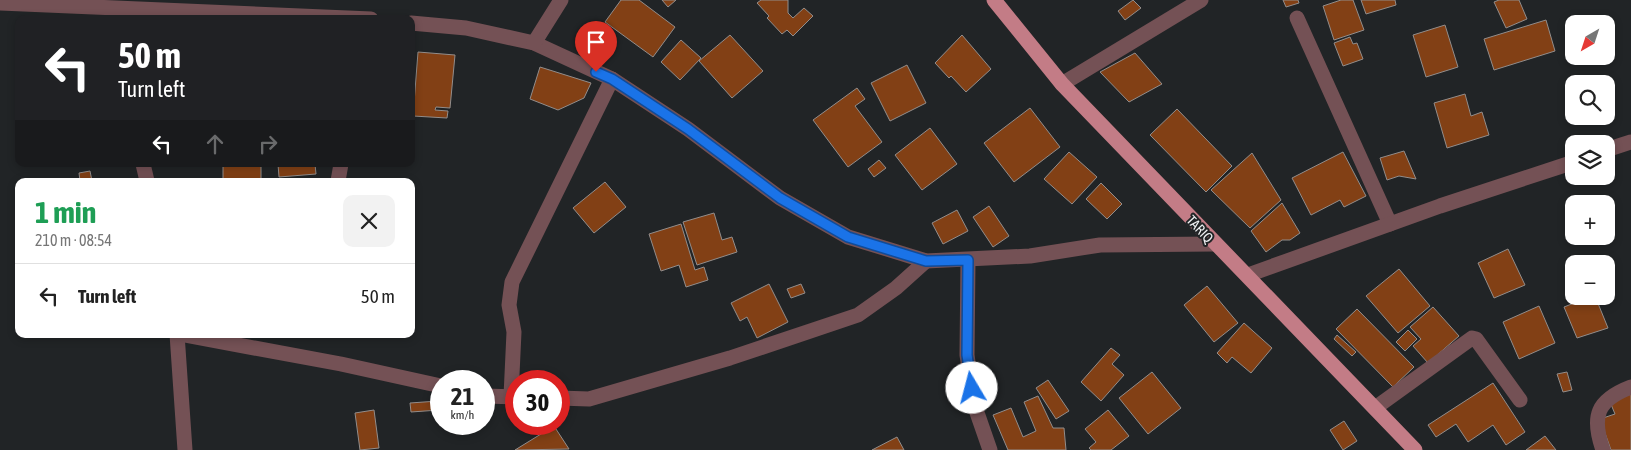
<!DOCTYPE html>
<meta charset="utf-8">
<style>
:root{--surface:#fff;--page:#f2f2f2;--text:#222;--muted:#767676;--line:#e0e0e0}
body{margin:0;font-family:"Asap Condensed",sans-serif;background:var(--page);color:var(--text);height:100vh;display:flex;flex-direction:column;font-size:19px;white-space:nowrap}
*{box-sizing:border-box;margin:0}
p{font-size:16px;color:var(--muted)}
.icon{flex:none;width:28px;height:28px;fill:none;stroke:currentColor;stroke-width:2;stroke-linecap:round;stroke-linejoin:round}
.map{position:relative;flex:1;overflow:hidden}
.drawer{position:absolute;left:15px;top:178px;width:400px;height:160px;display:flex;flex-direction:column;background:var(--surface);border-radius:10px;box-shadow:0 2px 8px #0003}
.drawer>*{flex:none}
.banner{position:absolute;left:15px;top:15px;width:400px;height:152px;border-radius:10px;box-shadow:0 2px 8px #0003;background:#202124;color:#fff;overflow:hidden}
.needle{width:32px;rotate:219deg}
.fabs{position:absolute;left:1565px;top:15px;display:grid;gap:10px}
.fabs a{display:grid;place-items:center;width:50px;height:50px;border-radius:10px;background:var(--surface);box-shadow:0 2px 8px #0003;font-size:25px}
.speed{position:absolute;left:430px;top:370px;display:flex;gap:10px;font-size:25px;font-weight:700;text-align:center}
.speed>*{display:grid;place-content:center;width:65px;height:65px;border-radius:50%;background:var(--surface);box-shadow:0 2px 8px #0003;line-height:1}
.speed small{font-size:12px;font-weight:400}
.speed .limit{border:8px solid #d22;background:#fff;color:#111}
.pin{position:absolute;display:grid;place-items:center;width:42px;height:42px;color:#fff;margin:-51px -21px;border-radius:50% 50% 50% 0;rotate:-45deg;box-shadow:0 0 5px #0007}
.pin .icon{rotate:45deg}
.me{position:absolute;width:55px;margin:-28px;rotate:352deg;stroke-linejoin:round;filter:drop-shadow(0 0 4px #0008)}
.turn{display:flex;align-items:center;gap:18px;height:105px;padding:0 20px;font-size:22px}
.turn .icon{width:65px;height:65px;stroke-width:2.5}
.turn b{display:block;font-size:35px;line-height:42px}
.lanes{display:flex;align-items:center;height:48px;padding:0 20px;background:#0003;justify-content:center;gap:25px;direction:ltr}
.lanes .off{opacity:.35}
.round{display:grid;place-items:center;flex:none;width:52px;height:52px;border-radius:10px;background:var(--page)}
.summary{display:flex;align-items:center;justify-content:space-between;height:85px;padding:0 20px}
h1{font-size:30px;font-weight:700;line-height:38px;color:#1e9e55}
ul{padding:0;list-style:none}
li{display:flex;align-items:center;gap:15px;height:65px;padding:0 20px;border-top:1px solid var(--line)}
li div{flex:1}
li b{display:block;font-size:19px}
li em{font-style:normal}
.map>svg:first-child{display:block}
</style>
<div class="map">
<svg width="1631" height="450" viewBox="0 0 1631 450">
<rect width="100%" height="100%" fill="#212426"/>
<g fill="#824015" stroke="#928d8b">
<path d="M621,0h18l36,27 -22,30 -48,-35z"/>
<path d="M662,0h14l-8,7z"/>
<path d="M761,0h27v13l5,5 11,-10 9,8 -20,20 -6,-6 -5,4 -15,-16 2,-2 -12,-13z"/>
<path d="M1133,0l8,8 -16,12 -7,-9z"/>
<path d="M1283,0h15l1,3 -13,4z"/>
<path d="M1341,0h12l11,30 -30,10 -11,-34z"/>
<path d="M1361,0h34l1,5 -30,9z"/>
<path d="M1499,0h20l8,19 -21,9 -12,-26z"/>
<path d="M1546,20l9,31 -61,19 -10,-31z"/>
<path d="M1445,25l13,42 -32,10 -13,-42z"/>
<path d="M730,35l33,36 -31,27 -33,-37z"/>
<path d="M962,35l29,34 -25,23 -15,-16 -2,2 -14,-15z"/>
<path d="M1350,37l3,7 4,-1 6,16 -20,7 -9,-23z"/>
<path d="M681,40l20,18 -21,22 -19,-18z"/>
<path d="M418,52l37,3 -5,53 -14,-1 -1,3 13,1 -1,7 -34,-2z"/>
<path d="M1135,53l27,31 -33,18 -29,-30z"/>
<path d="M907,65l19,38 -36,18 -19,-38z"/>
<path d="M540,67l51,16 -7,15 -26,12 -28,-11z"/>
<path d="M857,88l8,11 -10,7 27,36 -34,25 -35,-47z"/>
<path d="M1465,94l6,22 11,-4 7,23 -42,13 -13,-45z"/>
<path d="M1030,108l30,39 -46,35 -30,-39z"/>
<path d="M1177,109l55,57 -26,26 -56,-57z"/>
<path d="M930,128l27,36 -35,26 -27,-35z"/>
<path d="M1404,151l12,28 -17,-3 -12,4 -7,-22z"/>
<path d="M1069,152l28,25 -25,27 -28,-25z"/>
<path d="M1343,152l23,44 -22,11 -4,-7 -29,15 -19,-37z"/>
<path d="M1252,153l29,47 -31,28 -39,-38z"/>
<path d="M879,160l7,8 -12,9 -6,-8z"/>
<path d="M223,164h38v16l-38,1z"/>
<path d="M278,164h37l1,10 -37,3z"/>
<path d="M90,171l2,10h-12l-1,-8z"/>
<path d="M605,182l21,25 -32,26 -21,-25z"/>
<path d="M1101,183l21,21 -15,15 -21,-20z"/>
<path d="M1282,203l18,30 -10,7h-8l-16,12 -15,-21z"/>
<path d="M989,206l20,30 -16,11 -20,-30z"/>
<path d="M957,210l11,21 -25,13 -11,-21z"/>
<path d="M714,213l8,27 10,-3 5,15 -40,13 -14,-43z"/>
<path d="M681,224l14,46 9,-3 4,13 -22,7 -7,-22 -18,6 -12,-37z"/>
<path d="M1508,249l17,36 -31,13 -16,-35z"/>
<path d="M1399,269l31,37 -32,27 -32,-37z"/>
<path d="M769,284l19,38 -31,16 -10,-21 -7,4 -9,-18z"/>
<path d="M801,284l4,9 -14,5 -4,-9z"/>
<path d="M1207,286l31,37 -24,19 -30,-37z"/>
<path d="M1592,296h3l13,32 -31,10 -13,-31z"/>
<path d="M1539,306l16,37 -36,16 -16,-37z"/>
<path d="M1433,307l26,29 -31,27 -15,-17 8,-7 -11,-12z"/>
<path d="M1357,309l57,58 -21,20 -57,-58z"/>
<path d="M1244,323l28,25 -21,25 -19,-16 -5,6 -10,-10z"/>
<path d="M1408,330l9,9 -12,12 -9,-9z"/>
<path d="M1337,335l19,17 -4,4 -18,-17z"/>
<path d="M1111,348l9,7 -8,9 12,11 -23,26 -20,-19z"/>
<path d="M1152,372l29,36 -33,26 -29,-36z"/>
<path d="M1567,372l5,18 -9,2 -6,-18z"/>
<path d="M1048,380l21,31 -13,8 -20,-31z"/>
<path d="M1493,383l32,49 -19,13 -13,-20 -25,17 -12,-18 -20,13 -8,-12z"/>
<path d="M1631,394v56h-20l-11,-31 15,-5 -5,-12z"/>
<path d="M1038,396l15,32h11l2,22h-58l-15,-35 18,-7 12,29 13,-6 -12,-29z"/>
<path d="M438,401l1,9 -28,2 -1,-9z"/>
<path d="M374,410l5,38 -19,2 -5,-37z"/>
<path d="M1108,410l21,26 -18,14h-20l-2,-2 7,-6 -11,-13z"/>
<path d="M1344,421l13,20 -14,9 -13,-20z"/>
<path d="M554,426l15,23 -54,1z"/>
<path d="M1545,436l11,14h-30z"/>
<path d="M897,437l7,13h-32z"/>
</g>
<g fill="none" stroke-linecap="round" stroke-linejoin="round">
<g stroke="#745155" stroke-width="15">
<path d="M0,3l371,16"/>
<path d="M1297,18l93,206"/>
<path d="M411,23l55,5 68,15 78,36 76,50 92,69 68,39 78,24 104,-5 70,-11 115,-1"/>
<path d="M534,43l27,-43"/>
<path d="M1062,84l139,-84"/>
<path d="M1606,150l25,-8"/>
<path d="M143,164l4,17"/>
<path d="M338,181l3,-17"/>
<path d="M968,260l-1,95 7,49 16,46"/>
<path d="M1248,275l192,-69 134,-44"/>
<path d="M177,334l8,116"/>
<path d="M179,334l162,30 100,22"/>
<path d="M484,396l32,1"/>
<path d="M511,396l3,-64 -5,-27 3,-23 100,-203"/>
<path d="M559,398l30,1 141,-41 128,-43 38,-27 30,-27"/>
<path d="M1375,408l97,-70 4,1 44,61"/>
<path d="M1603,450c-12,-34 -6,-50 28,-63"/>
</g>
<path stroke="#c37c86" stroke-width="15" d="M994,0l68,84 353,366"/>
</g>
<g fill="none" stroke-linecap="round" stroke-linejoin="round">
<defs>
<path id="route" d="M596,72l16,7 76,50 92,69 68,39 78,24 42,-1 -1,95 5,33"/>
</defs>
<use href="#route" stroke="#114b97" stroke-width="12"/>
<use href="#route" stroke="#1a73e8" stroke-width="9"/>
</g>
<g text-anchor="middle" stroke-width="4" stroke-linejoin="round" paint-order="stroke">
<g font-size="14" fill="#f0f2f4" stroke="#212426">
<text transform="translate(1200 229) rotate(47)" y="5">TARIQ</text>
</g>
</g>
</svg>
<div class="fabs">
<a><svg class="needle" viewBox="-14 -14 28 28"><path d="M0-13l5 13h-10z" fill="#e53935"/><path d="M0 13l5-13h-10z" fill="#767676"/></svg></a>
<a><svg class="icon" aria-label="search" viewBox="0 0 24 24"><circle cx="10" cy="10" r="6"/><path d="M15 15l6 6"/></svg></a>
<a><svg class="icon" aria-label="layers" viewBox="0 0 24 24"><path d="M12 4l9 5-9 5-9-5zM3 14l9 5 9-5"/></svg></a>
<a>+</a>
<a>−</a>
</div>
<div class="speed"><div>21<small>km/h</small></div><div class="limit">30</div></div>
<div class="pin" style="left:596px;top:72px;background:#d93025"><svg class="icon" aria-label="arrive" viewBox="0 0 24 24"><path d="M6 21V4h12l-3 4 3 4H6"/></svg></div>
<svg class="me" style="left:972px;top:388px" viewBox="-20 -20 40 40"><circle r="19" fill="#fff"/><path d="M0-13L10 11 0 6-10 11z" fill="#1a73e8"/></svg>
<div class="banner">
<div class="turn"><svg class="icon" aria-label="left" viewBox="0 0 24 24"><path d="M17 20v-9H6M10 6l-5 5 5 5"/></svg><div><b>50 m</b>Turn left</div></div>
<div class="lanes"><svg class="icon" aria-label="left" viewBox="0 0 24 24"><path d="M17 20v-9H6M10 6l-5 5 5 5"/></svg><svg class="icon off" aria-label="ahead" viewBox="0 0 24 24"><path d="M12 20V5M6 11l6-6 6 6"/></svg><svg class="icon off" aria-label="right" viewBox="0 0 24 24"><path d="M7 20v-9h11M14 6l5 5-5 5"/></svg></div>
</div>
<section class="drawer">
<div class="summary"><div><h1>1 min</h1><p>210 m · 08:54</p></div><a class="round"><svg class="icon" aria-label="close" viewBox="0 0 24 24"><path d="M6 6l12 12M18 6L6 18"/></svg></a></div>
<ul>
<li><svg class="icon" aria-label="left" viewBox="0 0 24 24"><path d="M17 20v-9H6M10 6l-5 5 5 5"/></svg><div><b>Turn left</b></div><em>50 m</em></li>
</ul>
</section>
</div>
